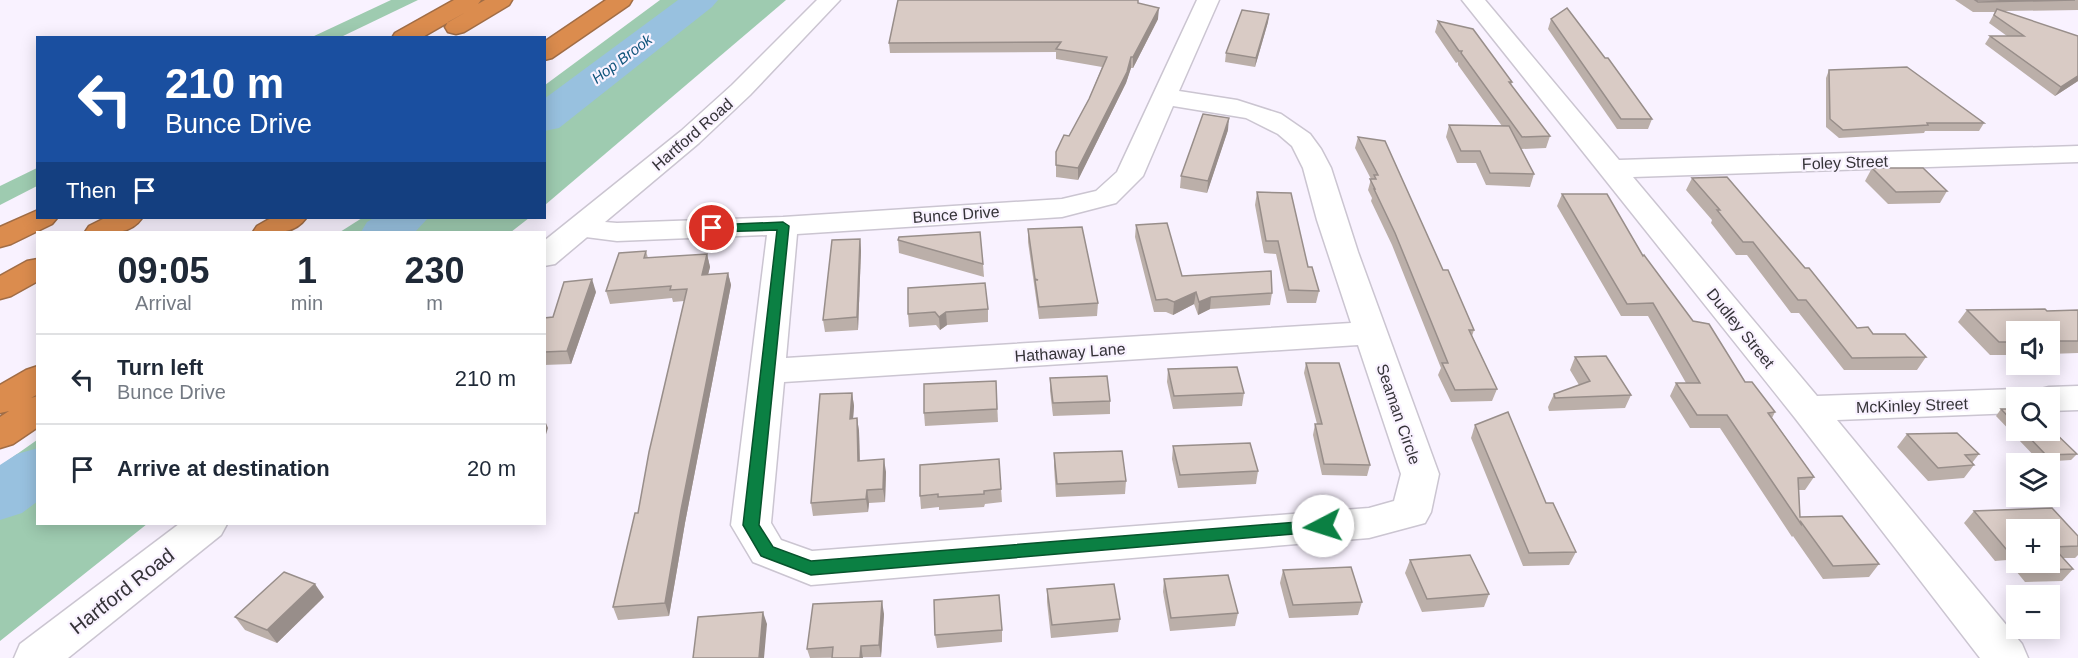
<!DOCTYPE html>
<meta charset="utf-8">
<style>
:root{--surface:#fff;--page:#f2f2f3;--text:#1f2937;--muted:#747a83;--line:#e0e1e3}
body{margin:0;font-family:Arial,sans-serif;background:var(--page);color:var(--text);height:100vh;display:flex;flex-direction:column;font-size:22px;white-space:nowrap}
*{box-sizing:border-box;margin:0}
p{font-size:20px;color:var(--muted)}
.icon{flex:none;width:33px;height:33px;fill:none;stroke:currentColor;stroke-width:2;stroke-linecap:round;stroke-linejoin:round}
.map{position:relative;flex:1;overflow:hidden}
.side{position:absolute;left:36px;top:231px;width:510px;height:294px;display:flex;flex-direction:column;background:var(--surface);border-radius:0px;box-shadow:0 3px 15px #0003}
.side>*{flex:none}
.hud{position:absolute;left:36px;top:36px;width:510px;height:183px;border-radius:0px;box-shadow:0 3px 15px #0003;background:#1a4fa0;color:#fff;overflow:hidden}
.buttons{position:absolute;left:2006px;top:321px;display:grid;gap:12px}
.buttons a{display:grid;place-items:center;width:54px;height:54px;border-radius:0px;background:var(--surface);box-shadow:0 3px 15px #0003;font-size:30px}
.pin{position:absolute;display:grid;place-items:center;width:51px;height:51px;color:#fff;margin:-26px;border:3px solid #fff;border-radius:50%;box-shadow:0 2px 6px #0007}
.me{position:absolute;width:66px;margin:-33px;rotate:265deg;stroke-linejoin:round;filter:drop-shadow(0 0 4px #0008)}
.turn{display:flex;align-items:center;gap:21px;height:126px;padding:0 30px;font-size:27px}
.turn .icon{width:78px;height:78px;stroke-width:2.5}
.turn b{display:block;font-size:42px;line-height:51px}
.then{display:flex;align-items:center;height:57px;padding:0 30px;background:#0003;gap:12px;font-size:22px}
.eta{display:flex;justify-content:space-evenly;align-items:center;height:102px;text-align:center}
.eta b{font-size:36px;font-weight:800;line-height:42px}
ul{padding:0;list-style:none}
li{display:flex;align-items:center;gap:18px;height:90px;padding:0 30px;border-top:2px solid var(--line)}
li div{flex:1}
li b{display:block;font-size:22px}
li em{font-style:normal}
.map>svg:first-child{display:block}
</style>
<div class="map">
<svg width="2078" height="658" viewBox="0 0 2078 658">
<rect width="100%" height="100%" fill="#f9f2ff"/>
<g fill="#9ecbb0">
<path d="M391,0h27l-77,37h-29z"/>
<path d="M660,0h126l-241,205v-120z"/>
<path d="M37,168v18l-37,19v-19z"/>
<path d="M362,218h167l-18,14h-171z"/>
<path d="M37,440l1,84h109l-147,117v-175z"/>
</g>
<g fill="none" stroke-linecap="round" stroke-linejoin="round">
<g fill="#98c1df" fill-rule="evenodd">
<path d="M678,0h40l-6,7 -153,121 -15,3v-32z"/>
<path d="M374,218h54l-13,14h-54l6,-10z"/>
<path d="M38,448v53l-16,12 -22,7v-55l17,-11z"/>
</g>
<defs>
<g id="street">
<path d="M1197,0h22l-40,91 58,9 44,14 29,20 11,15 10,19 27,84 81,222 -8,38 -6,11 -56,15 -558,47 -58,-23 -22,-37 36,-290 -150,6 -47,-6 -5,-6 5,-6 10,-3 37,3 166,-6 279,-18 34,-8 21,-19zM1173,106l73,12 32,16 14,12 11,22 14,52 34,103 -565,35 11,-124 265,-17 54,-14 27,-27zM1358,345l43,129 -7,27 -25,7 -557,43 -31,-11 -10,-17 13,-141z"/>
<path d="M1462,0h23l134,160 459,-14v16l-445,15 184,219 199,-7 13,3 3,6h-16v15l-179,7 185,224 6,14h-48l-185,-240z"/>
<path d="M2078,386v24l-29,1v-13h-17l5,-8 12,-3z"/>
</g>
<g id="secondary">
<path d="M817,0h23l-90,95 -51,48 -144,121 -11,2v-25l137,-110 51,-46z"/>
<path d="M179,524h48l-6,11 -153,123h-54l6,-14z"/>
</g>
<g id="highway">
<path d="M454,0h27l-3,4 7,-4h27l-3,5 -45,27 -8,2 -8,-2 -3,-5 3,-5 18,-10 -45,26h-29l3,-5z"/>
<path d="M606,0h26l-3,5 -77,53 -8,2v-18z"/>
<path d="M38,210v8h19l-5,6 -41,20 -11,3v-20z"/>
<path d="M105,218h37c-13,19 -36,14 -57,14l4,-6z"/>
<path d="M271,218h35c-13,18 -33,14 -53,14l4,-6z"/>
<path d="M38,259v22l-27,15 -11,3v-23l27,-15z"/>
<path d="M38,366v28l-7,4 7,-2v31l-25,17 -13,4v-31l9,-6 -9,2v-28l26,-15z"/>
</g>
</defs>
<use href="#street" stroke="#cbc5d1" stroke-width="3"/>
<use href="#secondary" stroke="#cbc5d1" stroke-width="3"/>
<use href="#highway" stroke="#a16d46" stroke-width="3"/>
<use href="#street" fill="#fff" fill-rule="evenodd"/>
<use href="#secondary" fill="#fff" fill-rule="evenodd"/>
<use href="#highway" fill="#db8c4e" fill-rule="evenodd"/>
</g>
<g fill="#bbafa9" fill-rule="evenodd">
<path d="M1955,0h123v10l-73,1 73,70 -23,15 -70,-52 5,-8h17l-18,-13 6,-11h-22z"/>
<path d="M1138,3l20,16 -25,49h-2l-5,15 -48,97 -22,-3v-25l13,-16 20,-37 13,-32 -46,-8v-7l-166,1 -1,-10z"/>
<path d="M1269,14l-1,8 -13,45 -30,-5 1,-9z"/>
<path d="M1551,19l101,100 -4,10h-31l-69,-100z"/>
<path d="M1438,21l74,61 -1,3 39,51 -4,12 -25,1 13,25 -4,13 -44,-2 -10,-22h-19l-11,-26 3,-12 53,1 -44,-61v-3l-2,1 -21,-31z"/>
<path d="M1829,70l155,53 -5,8h-54l-1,2 -85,5 -13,-11v-49z"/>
<path d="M1228,130l-21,63 -27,-5 1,-12z"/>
<path d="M1358,137l85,133 31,60 -2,6 25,53 -5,12 -41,1 -13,-27 3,-7 -49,-123 -21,-44 1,-3 -4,-8 3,-11 -16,-31z"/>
<path d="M1872,168l75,23 -7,12 -52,1 -23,-23z"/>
<path d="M1692,178l113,90 52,60 69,29 -9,13h-73l-45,-57h-8l-44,-58h-11l-25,-32 1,-3 -26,-30z"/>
<path d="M1257,192l51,75 11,24 -3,12h-29l-11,-49 -12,-1 -9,-48z"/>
<path d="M1562,194l81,62 50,65 52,61 30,30 -3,6 42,59 -9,13h-6l1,27 79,47 -10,13 -46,2 -30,-43 -1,1 -72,-109h-30l-20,-32 6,-13h10l-38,-67h-27l-64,-110z"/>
<path d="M1136,225l46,51 90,17 -2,12 -60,4 -12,6 -4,-11 -21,11 -7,-3h-12l-19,-75z"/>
<path d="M1028,229l70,74 -1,13 -58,3 -11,-77z"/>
<path d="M860,239l1,12 -3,79 -33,2 -2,-12z"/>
<path d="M898,240l85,24 1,13 -85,-24z"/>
<path d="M646,251l2,7 59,-4 3,13 -2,7 20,-1 3,12 -46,238 -16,93 -51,4 -5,-13 25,-94 46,-212 -11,1 -1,-4 -62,6 -4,-13z"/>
<path d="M596,292l-25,72 -27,1v-47l9,-1z"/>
<path d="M988,309v13l-41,3 -7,5 -4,-5 -27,2 -1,-13z"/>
<path d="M1967,310l80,1 31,-1v43l-29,1v-22h-33v23h-26l-32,-33z"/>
<path d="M1575,357l56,38 -6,13 -76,3 -1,-4 6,-13 25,-9 -9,-15z"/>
<path d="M1306,363l64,102 -3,11 -45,-1 -9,-40 2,-11h2l-13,-51z"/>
<path d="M1168,369l76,24 -2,13 -69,3 -6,-27z"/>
<path d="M1050,378l60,23v13l-57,2 -3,-25z"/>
<path d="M996,381l2,41 -73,4 -1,-13z"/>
<path d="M852,393l2,13 -1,13 4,-1 2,13 1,30 26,11 -1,30 -16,1 -1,9 -55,4 -2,-13z"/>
<path d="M2001,409h15v21h33l28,24 -6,6 -31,2 -44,-46z"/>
<path d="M1475,425l71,78 30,49 -7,13 -46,1 -52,-128z"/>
<path d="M1907,434l72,20 -7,9 2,2 -10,13 -36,3 -31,-34z"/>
<path d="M1173,446l85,25 -2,13 -78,4 -6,-29z"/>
<path d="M1054,453l72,28 -1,13 -69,3 -2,-31z"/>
<path d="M1001,489l1,13 -17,2 -1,3 -45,3v-3l-18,2 -1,-13z"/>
<path d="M1974,511l104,25v19l-3,3h-12l10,11 -11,12 -37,1 -18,-22 -12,1 -31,-38zM2016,530l33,32h-33z"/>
<path d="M1410,560l79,34 -5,13 -62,5 -17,-39z"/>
<path d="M1283,570l79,32 -4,13 -69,3 -9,-35z"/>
<path d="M1164,579l74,34 -3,13 -65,5 -7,-39z"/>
<path d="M1047,589l73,30 -2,13 -67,6 -4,-36z"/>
<path d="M324,597l-47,46 -32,-13 -10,-13z"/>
<path d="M884,614l-3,43 -71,1 -3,-9z"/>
<path d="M1002,630v12l-65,6 -2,-13z"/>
</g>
<g fill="#988e8a">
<path d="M1159,8l-1,11 -25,49v-11z"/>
<path d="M1269,14l-1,8 -13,45 1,-9z"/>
<path d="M1131,57v11l-5,15 -48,97v-12z"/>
<path d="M2078,76v5l-23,15 6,-9z"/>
<path d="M1229,118l-1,12 -21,63 1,-12z"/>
<path d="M860,239l1,12 -3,79 -1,-13z"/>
<path d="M707,254l3,13 -5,20 -3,-12z"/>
<path d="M728,273l3,12 -46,238 -16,93 -4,-13 16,-93z"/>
<path d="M592,279l4,13 -25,72 -4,-13z"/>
<path d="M1196,292l-2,12 -21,11 1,-13z"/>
<path d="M1211,297l-1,12 -12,6 1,-13z"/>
<path d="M946,312l1,13 -7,5 -1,-13z"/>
<path d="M852,393l2,13 -2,26 -2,-13z"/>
<path d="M544,418l4,10 -4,13z"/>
<path d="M857,418l2,13 1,43 -2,-13z"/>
<path d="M884,459l2,13 -1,30 -2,-13z"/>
<path d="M867,490l2,13 -1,9 -2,-13z"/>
<path d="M315,584l9,13 -47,46 -10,-13z"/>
<path d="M882,601l2,13 -3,43 -2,-12z"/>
<path d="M763,612l4,12 -3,34h-5z"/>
<path d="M861,646l2,12h-3z"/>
</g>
<g fill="#d9cbc5" stroke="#988e8a" stroke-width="1.5">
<path d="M898,0h240v3l21,5 -26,49h-2l-4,15 -49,96 -22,-3v-13l8,-17 5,1 20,-37 18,-42 -51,-8 5,-7 -172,1z"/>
<path d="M1975,0h100l-97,2z"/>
<path d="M1567,8l38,50h3l44,61h-31l-70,-100z"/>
<path d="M1997,9l81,27v40l-17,11 -71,-51h34l-30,-21z"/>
<path d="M1242,10l27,4 -13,44 -30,-5z"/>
<path d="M1438,21l35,8 39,53h-3l41,54 -28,1 -61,-84 1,-2h-3z"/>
<path d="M1907,67l77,56h-57l1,2 -85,5 -13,-11 -1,-49z"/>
<path d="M1203,114l26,4 -21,63 -27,-5z"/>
<path d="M1449,125l60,1 25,48 -44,-1 -10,-22h-19z"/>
<path d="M1358,137l27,4 58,129h5l26,60h-5l28,59 -42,1 -13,-27h6l-53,-130 -21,-44h1l-5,-10h6l-2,-4h4z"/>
<path d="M1872,168h51l24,23 -51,1z"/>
<path d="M1727,177l78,91h4l48,60 11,-1 5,7h32l21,23 -74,1 -46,-58h-8l-45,-58h-10l-26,-32h3l-28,-32z"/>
<path d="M1257,192l34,1 17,74h4l7,24 -30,-1 -11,-49h-12z"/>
<path d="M1562,194h45l36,62 1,-1 49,66 16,3 36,58h7l23,30 -7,1 46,64 -16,1 2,39 42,-1 37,48 -46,2 -32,-44v2l-74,-109h-30l-21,-32h24l-47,-80 -26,1z"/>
<path d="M1167,223l15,53 89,-5 1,22 -61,4 -12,5 -3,-10 -22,10 -7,-3 -11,1 -20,-75z"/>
<path d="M1082,227l16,76 -59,4 -4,-27h3l-3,-1 -7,-50z"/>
<path d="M980,232l3,32 -85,-24 1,-3z"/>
<path d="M860,239l-3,78 -34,3 9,-80z"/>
<path d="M646,251l-2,7 63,-4 -5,21 26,-2 -47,237 -16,93 -52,4 22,-94h3l11,-61 38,-163 -17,1 1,-4 -65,5 13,-38z"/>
<path d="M592,279l-25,72 -23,1v-34l9,-1 11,-35z"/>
<path d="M985,283l3,26 -42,3 -7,5 -4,-5 -27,2v-26z"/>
<path d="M2045,309l2,2 31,-1v31h-29v-9h-33v10h-17l-32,-32z"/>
<path d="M1606,356l25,39 -76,3 -1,-4 36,-13 -15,-24z"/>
<path d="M1306,363h33l31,102 -46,-1 -9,-40h7z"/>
<path d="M1237,367l7,26 -70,3 -6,-27z"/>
<path d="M1107,376l3,25 -57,2 -3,-25z"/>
<path d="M996,381l1,28 -73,4v-29z"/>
<path d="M852,393l-2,26 7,-1 1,43 26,-2 -1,30 -16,1 -1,9 -55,4 9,-109z"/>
<path d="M2001,409h15v16z"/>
<path d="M1508,412l38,91h7l23,49 -47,1 -54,-128z"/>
<path d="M2049,427l28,27 -31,1 -24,-25h27z"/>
<path d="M1957,433l22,21 -14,1 9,10 -36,3 -31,-34z"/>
<path d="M1250,443l8,28 -78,4 -7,-29z"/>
<path d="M1122,451l4,30 -69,3 -3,-31z"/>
<path d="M999,459l2,30 -17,2v3l-46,3v-3l-18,2v-31z"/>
<path d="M2052,508l26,28v10l-25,1 20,22 -37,1 -6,-8h19v-32h-33v18l-10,1 -32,-38z"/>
<path d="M1470,555l19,39 -62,5 -17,-39z"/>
<path d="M1351,567l11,35 -69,3 -10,-35z"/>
<path d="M284,572l31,12 -48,46 -32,-13z"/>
<path d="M1228,575l10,38 -67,5 -7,-39z"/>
<path d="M1114,584l6,35 -68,6 -5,-36z"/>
<path d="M999,595l3,35 -67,5 -1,-35z"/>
<path d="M882,601l-3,44 -18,1 -1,12h-28l1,-11 -26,2 6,-45z"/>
<path d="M763,612l-4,46h-66l5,-41z"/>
</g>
<path fill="#0b8043" stroke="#07532c" stroke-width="1.5" d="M783,222l6,4 -30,299 14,22 38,14 512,-41 6,2 2,4 -2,5 -518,44 -50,-19 -18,-31 34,-295 -65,2 -6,-4 6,-3z"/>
<g text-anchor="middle" stroke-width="4.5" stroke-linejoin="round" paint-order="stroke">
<g font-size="15" font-style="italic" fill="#0f547b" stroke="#f9f2ff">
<text transform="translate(622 59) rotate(-37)" y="5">Hop Brook</text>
</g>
<g font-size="16" fill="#353338" stroke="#f9f2ff">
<text transform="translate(692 134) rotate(-41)" y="6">Hartford Road</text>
<text transform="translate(1845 162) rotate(-2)" y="6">Foley Street</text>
<text transform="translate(956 214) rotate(-4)" y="6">Bunce Drive</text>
<text transform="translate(1741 328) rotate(51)" y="6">Dudley Street</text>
<text transform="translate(1070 352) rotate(-4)" y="6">Hathaway Lane</text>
<text transform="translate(1912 405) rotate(-2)" y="6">McKinley Street</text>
<text transform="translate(1399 414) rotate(71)" y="6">Seaman Circle</text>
</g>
<g font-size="20" fill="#353338" stroke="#f9f2ff">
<text transform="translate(122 591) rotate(-38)" y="7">Hartford Road</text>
</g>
</g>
</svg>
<div class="buttons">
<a><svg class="icon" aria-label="sound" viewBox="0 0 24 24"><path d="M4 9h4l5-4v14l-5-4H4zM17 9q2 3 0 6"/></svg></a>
<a><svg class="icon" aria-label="search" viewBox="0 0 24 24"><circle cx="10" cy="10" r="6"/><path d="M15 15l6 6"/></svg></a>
<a><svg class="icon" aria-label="layers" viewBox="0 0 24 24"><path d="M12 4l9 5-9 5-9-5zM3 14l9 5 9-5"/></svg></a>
<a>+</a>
<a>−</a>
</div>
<div class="pin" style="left:712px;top:228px;background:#d93025"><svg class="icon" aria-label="arrive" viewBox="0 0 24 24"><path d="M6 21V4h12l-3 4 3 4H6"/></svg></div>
<svg class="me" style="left:1323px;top:526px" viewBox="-20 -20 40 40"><circle r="19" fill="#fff"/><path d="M0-13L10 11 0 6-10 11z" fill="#0b8043"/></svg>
<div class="hud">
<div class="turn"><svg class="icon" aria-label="left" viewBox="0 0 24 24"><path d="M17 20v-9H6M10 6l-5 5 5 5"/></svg><div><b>210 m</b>Bunce Drive</div></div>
<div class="then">Then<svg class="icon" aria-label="arrive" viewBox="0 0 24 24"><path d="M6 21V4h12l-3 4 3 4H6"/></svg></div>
</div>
<section class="side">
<div class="eta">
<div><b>09:05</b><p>Arrival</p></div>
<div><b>1</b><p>min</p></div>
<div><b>230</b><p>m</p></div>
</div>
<ul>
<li><svg class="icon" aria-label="left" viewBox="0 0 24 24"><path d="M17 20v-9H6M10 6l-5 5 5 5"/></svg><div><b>Turn left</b><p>Bunce Drive</p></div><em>210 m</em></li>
<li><svg class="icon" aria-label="arrive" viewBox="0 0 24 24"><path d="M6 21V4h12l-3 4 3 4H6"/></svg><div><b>Arrive at destination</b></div><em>20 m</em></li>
</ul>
</section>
</div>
